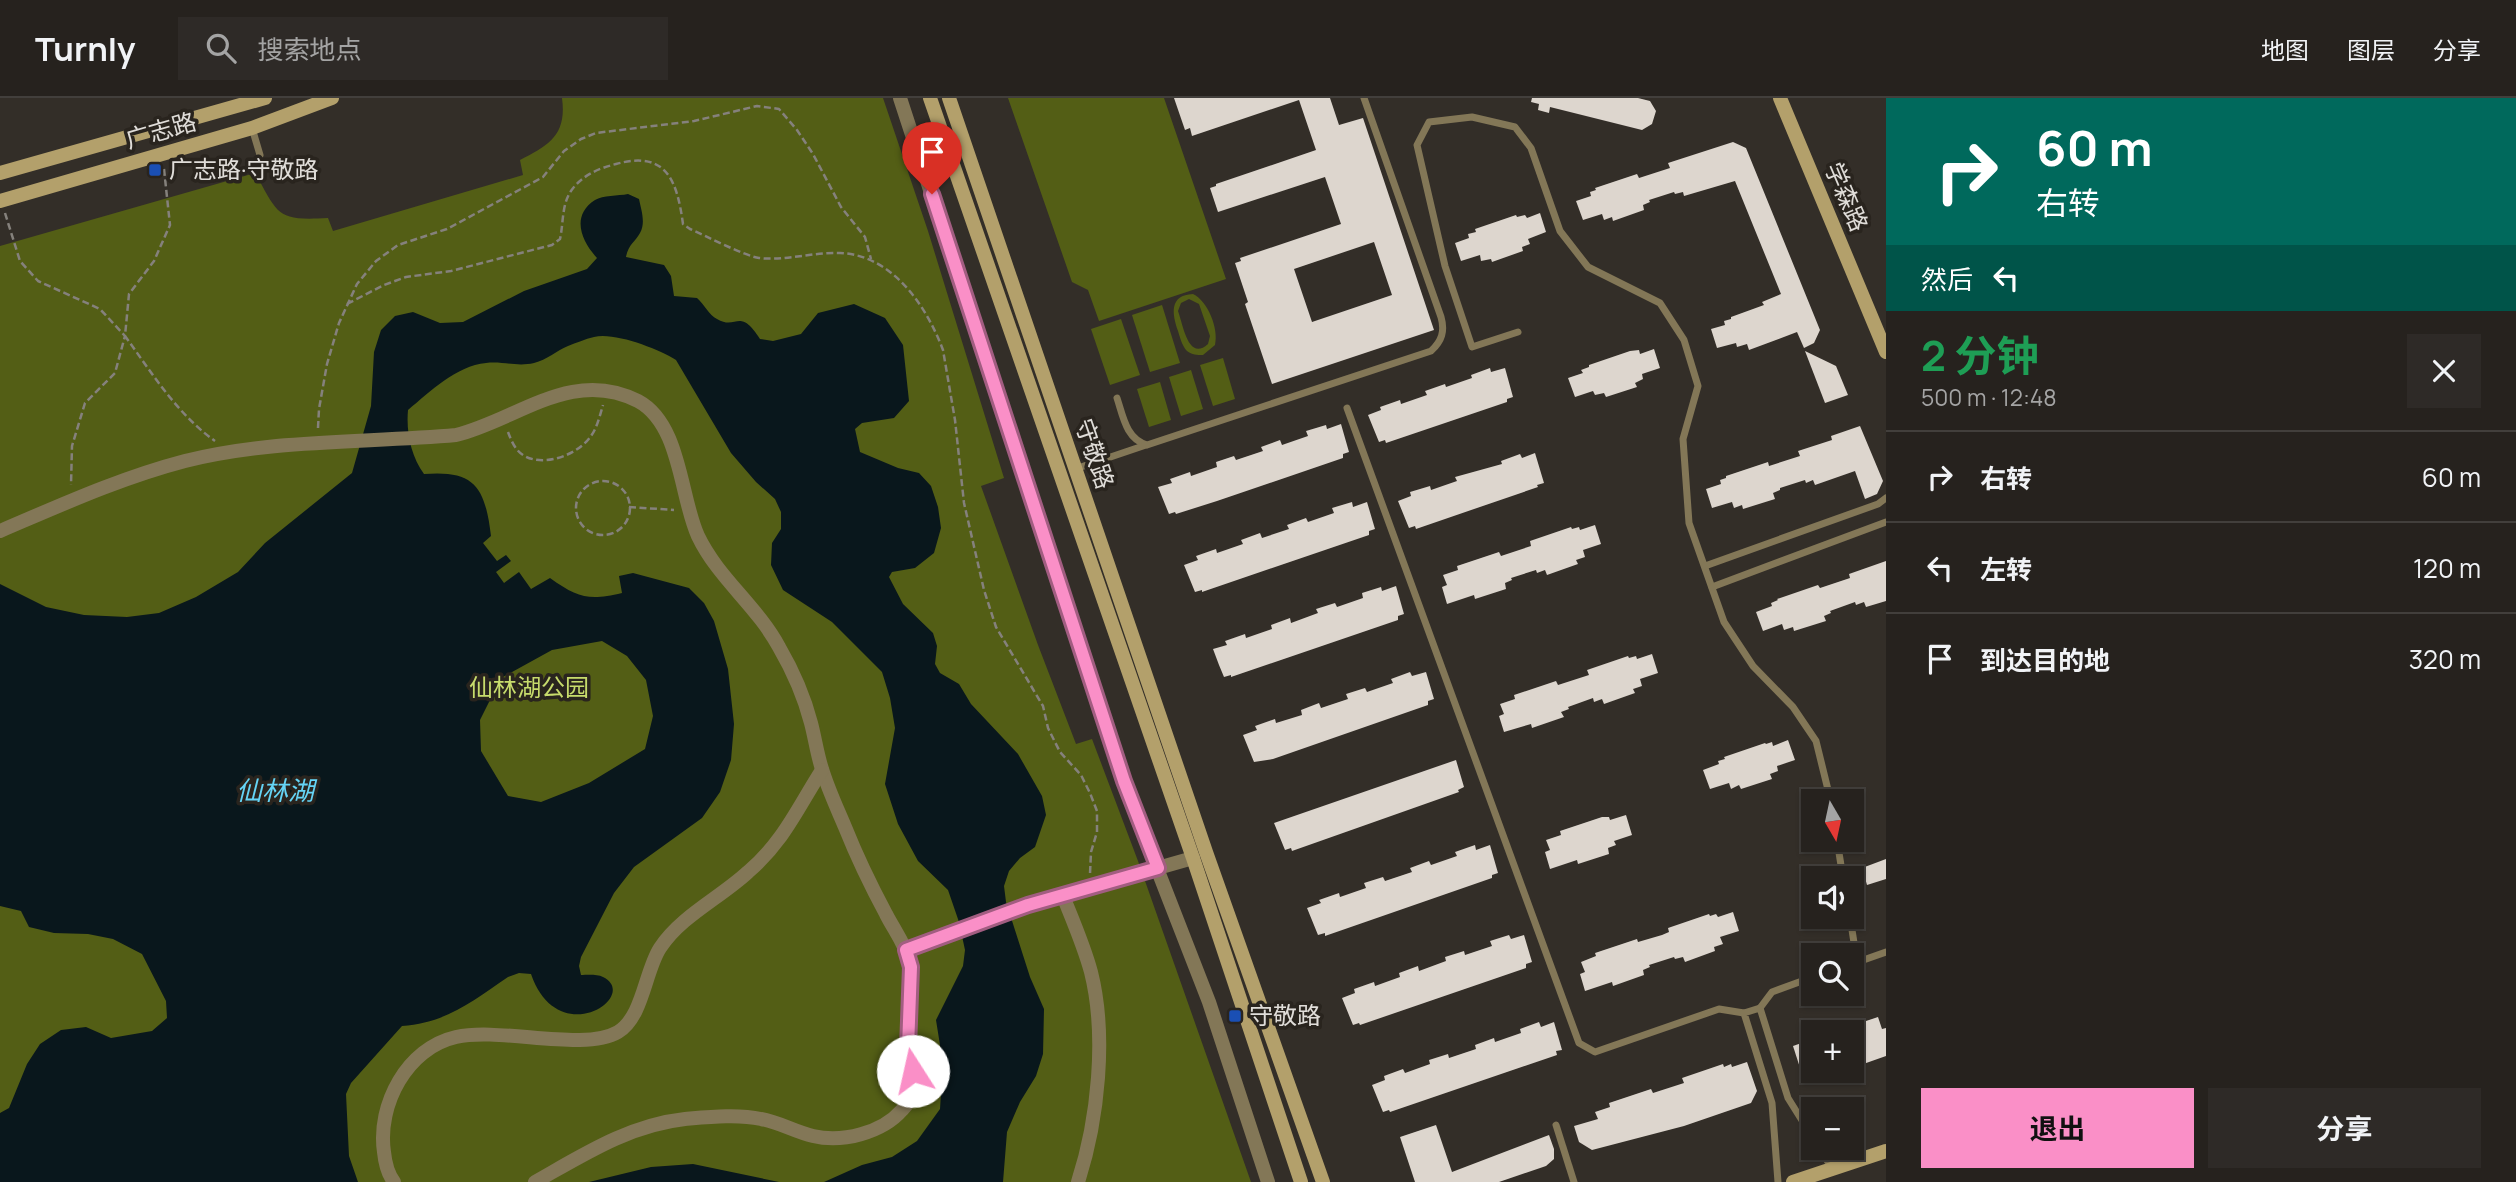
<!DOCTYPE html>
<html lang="zh">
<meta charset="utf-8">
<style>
:root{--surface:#26221e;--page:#2e2a27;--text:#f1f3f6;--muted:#a4a4a4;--line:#423f3c;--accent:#fa8fc7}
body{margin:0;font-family:Manrope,"Noto Sans SC",sans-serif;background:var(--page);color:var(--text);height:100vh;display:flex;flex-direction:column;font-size:26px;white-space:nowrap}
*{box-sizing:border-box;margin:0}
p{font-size:23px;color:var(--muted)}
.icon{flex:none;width:38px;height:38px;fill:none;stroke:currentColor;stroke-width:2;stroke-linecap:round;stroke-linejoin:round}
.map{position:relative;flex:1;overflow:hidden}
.panel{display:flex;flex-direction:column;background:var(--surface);width:630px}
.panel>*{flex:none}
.top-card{background:#00695c;color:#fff;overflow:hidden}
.needle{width:46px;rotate:171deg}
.buttons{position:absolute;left:1801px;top:691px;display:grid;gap:14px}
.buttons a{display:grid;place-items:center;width:63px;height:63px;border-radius:0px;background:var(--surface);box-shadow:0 2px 5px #0004,0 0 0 2px var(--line);font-size:35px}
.pin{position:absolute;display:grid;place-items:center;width:60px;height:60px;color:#fff;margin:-72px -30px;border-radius:50% 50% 50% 0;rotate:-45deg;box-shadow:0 0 7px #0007}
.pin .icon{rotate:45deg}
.me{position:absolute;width:77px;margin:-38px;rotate:350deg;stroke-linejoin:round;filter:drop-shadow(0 0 5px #0008)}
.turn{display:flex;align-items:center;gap:24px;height:147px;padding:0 35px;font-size:32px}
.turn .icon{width:91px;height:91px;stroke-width:2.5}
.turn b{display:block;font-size:49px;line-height:60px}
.then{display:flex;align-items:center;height:66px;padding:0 35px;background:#0003;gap:14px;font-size:26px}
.round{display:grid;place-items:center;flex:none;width:74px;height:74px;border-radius:0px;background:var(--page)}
.overview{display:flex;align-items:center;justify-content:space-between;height:119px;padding:0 35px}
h1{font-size:42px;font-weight:700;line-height:52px;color:#1e9e55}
.cta{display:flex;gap:14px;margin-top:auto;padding:14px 35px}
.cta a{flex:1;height:80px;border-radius:0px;background:var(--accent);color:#111;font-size:28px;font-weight:700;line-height:80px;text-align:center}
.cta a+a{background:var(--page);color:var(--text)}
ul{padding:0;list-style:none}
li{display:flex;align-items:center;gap:21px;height:91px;padding:0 35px;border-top:2px solid var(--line)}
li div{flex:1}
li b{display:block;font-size:26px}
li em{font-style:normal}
header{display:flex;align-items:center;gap:42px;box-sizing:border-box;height:98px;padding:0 35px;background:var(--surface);border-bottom:2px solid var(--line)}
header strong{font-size:33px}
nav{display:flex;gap:38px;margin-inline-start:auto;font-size:24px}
.search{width:490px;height:63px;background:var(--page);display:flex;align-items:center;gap:18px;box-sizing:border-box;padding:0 24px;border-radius:0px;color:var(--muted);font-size:26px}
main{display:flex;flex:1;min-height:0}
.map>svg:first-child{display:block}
</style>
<header>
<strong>Turnly</strong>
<div class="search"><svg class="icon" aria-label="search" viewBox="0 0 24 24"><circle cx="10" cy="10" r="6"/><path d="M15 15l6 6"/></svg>搜索地点</div>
<nav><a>地图</a><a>图层</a><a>分享</a></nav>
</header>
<main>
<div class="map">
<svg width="1886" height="1084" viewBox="0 0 1886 1084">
<rect width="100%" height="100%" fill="#332e28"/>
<g fill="#535e15" fill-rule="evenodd">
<path d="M562,0h321l45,133 76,247 -23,8 57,159 38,99 16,-5 46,122 113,321h-1251v-936l255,-73c24,42 21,48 73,45l5,13 190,-56 -3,-15c29,-15 47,-25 42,-62z"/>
<path d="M1008,0h156l62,181 -127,42 -11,-31 -16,-8z"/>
<path d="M1193,196c15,7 26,35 22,51l-12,10c-6,0 -11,0 -16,-4 -5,-5 -7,-14 -9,-20 -6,-17 -9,-36 15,-37zM1189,201l10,5 11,32 -2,8c-20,18 -25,-20 -30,-33l3,-8z"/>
<path d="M1162,207l18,58 -30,9 -18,-57z"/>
<path d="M1121,221l19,56 -30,10 -19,-56z"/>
<path d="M1223,260l12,41 -22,7 -13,-41z"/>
<path d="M1191,272l12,39 -22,7 -12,-39z"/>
<path d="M1160,284l11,38 -22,7 -12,-38z"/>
</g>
<g fill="#09171c" fill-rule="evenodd">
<path d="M628,96l11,5c2,10 7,24 1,34 -5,9 -12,12 -14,24l38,8 7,11 3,20 23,2c7,6 12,17 20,21 20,12 22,-13 43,20l13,2 28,-7 17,-21 36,-9 31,14 18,27 6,56 -15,17 -32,5 -7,6 5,23 38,16 21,5 12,13 7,21 3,21 -7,25 -19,15 -23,4 -3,5 14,27 30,29 4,13 -2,18 5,9 19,11 12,20 47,50 24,42 4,19 -11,32 -15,11 -11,13 -5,15 2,16 24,75 14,32 -1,45 -7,22 -16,26 -13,30 -4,50h-179l38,-17 30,-8 25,-16 23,-32 3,-45 -7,-44 27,-54 2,-16 -6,-28 -11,-32 -30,-29 -20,-37 -13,-40 10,-56 -5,-30 -8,-26 -50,-50 -49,-32 -12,-25 1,-22 9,-14v-17l-6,-13 -19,-17 -25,-29 -55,-93c-18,-11 -61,-28 -82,-23 -9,2 -18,6 -26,9 -12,5 -21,14 -34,17 -17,4 -31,-2 -48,0 -30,3 -55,28 -78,47 -2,22 3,46 16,64 51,-4 61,13 67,62l-8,7 14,18 9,-6 5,6 -15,11 8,11 15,-11 12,17 19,-11c28,20 39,23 72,15l-3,-17 14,-3 56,15 15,15 10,18 14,48 6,55 -3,36 -11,32 -18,26 -68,49 -20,26 -33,64 -2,9 2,9c6,0 16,-1 22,2 38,19 -45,75 -72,-3l-12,-1 -11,4c-35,24 -62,46 -106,49l-51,57 -5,11 3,62 9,26h-358v-69l9,-5 18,-44 13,-20 21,-14 25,-3 25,11 41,-7 15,-13 -1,-17 -24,-47 -29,-15 -25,-5 -34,-1 -25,-6 -8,-16 -21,-5v-322l46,23 38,8 43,2 32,-4 37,-16 42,-25 27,-29 87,-70 19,-67 3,-54 7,-22 14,-14 18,-4 27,11 23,-1 61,-31 63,-22 10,-11c-15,-16 -27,-42 -2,-58 8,-5 23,-4 33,-6zM602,543l25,15 19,24 7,36 -8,33 -56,34 -48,19 -33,-6 -27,-45 -1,-31 21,-42 51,-28z"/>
<path d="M693,1066l86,18h-190l62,-15z"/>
</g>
<g fill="#ddd6ce" fill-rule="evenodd">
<path d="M1174,0h156l9,27 24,-7 71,212 -162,54 -27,-80 3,-2 -13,-39 6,-2 -1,-3 101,-34 -16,-47 -107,35 -8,-24 6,-2v-2l100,-34 -17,-50 -107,36 -2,-8 -5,2zM1374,144l18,53 -80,27 -18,-53z"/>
<path d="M1532,0h106l12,3 6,10 -4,13 -10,6 -92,-23 -1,6 -11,-3 1,-6 -8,-2z"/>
<path d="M1733,44l13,6 74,182 -6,13 -10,5 -7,-16 -48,18 -2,-6 -10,3 -1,-4 -19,5 -6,-19 14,-4 -1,-4 7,-2v-2l33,-12 -2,-3 19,-8 -46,-113 -51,15 -1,-4 -8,2 -1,-2 -25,8 1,2 -7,3 1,5 -31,11 -1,-4 -8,3 -2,-6 -19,6 -7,-19 15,-5 -1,-4 6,-2 -1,-2 42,-14 2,4 31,-10 -2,-5z"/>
<path d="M1540,115l6,19 -18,7 2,5 -8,3 1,4 -31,11 -1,-3 -10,2 -1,-6 -19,6 -6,-18 14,-5 -1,-4 8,-2 -1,-3 41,-14 1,2 8,-2 2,3z"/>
<path d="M1654,251l6,19 -18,6 1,5 -8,4 2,4 -31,10 -2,-4 -9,2 -2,-4 -18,6 -7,-19 15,-5 -2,-3 8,-3v-2l41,-14 9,-1 1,4z"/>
<path d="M1805,253l31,15 12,29 -23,8z"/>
<path d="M1490,270l1,4 14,-4 8,29 -6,2v3l-121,41 -1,-3 -6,2 -11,-27 13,-5 -1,-3 20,-7 1,4 26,-9 -2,-4 20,-7 1,3 26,-9 -1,-3z"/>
<path d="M1341,326l8,28 -6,2v4l-126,43 -41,13 -1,-2 -6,2 -11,-27 14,-4 -2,-4 20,-7 1,4 26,-9 -1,-5 18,-6 2,4 27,-9 -2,-4 19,-7 2,5 26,-9 -2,-5 20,-6 1,4z"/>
<path d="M1860,328l23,55 -6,13 -12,5 -10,-28 -40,14 -2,-5 -7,3 -1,-3 -25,8v2l-7,3 2,6 -32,10 -1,-4 -8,3 -2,-6 -20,6 -6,-19 15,-5 -1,-4 6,-2v-2l42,-14 1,4 31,-10 -2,-5 34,-11 -1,-4z"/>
<path d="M1535,355l9,30 -7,2 1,2 -122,42 -1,-3 -6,2 -11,-27 13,-5 -1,-4 20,-6 1,4 26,-9 -2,-4 47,-13 -1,-3 19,-7 2,4z"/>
<path d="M1352,404l1,5 14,-5 8,27 -6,2v4l-167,57v-2l-7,2 -11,-27 14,-5 -2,-4 20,-7 1,4 26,-9 -2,-4 19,-7 2,5 27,-9 -2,-4 19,-7 2,4 26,-9 -2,-5z"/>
<path d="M1595,427l6,19 -18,6 2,7 -9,3 2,4 -31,11 -2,-5 -8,3 -1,-3 -25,8 1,2 -7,3 1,6 -31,10 -1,-4 -27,9 -5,-17 5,-2 -4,-10 15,-5 -1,-4 42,-14 2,4 30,-10 -1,-5 41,-14 1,2 7,-2 1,3z"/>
<path d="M1886,463v40l-20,6 -2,-5 -8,3 -1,-3 -25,9 1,2 -7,3 2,5 -32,10 -1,-4 -9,3 -2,-6 -19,7 -7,-19 16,-6 -1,-3 7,-3 -1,-1 41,-14 2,3 30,-10 -1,-4z"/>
<path d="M1396,488l8,28 -6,2v4l-167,57v-2l-7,2 -5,-12 -6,-16 14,-4 -2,-4 20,-7 1,4 26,-9 -1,-4 19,-7 1,5 27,-10 -2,-4 19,-6 2,4 26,-9 -1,-5 19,-6 1,4z"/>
<path d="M1652,556l6,19 -18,6 2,7 -9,3 2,4 -31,11 -2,-5 -8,3 -1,-4 -25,9 1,2 -8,3 3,5 -32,11 -1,-4 -27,8 -5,-16 5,-2 -4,-10 15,-5 -1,-4 42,-14 2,4 31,-10 -2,-5 41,-14 1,2 7,-2 1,3z"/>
<path d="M1410,574l2,4 14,-4 8,27 -6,2v4l-155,54 -19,3 -11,-27 14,-5 -2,-4 20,-7 1,4 26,-8 -1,-5 18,-7 2,5 27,-9 -2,-5 19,-6 2,4 26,-9 -2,-4z"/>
<path d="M1788,642l7,20 -18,6 1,5 -8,3 2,5 -31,10 -2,-4 -8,4 -2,-6 -19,6 -7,-19 16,-6 -1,-3 7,-2 -1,-2 41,-14 1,1 6,-2 1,4z"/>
<path d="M1456,662l8,27 -6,3 1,2 -167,59 -1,-3 -6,2 -11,-27z"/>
<path d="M1626,717l6,20 -18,6 2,4 -8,3 1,6 -31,10 -1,-4 -27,9 -5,-17 5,-2 -4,-10 15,-5 -1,-4 42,-14h7l1,3z"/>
<path d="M1475,747l1,5 14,-5 8,28 -6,2v3l-167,58v-3l-7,2 -11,-27 14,-5 -2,-3 20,-7 1,4 26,-9 -2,-5 19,-6 2,4 27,-9 -2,-4 19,-7 2,4 26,-9 -2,-4z"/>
<path d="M1886,761v20l-19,6 -5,-17z"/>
<path d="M1733,814l6,19 -19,6 3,7 -9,3 1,4 -30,11 -2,-5 -8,2 -1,-2 -25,8 1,2 -7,3 1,5 -31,11 -1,-4 -27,9 -5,-17 5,-2 -4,-10 15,-6 -1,-3 42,-14 1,3 24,-7 7,-3 -1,-4 41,-14 1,2 6,-2 2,3z"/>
<path d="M1509,837l2,4 13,-4 8,27 -6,2v4l-166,57 -1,-2 -6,2 -11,-27 13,-5 -1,-4 20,-7 1,4 25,-9 -1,-4 19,-7 1,5 27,-10 -1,-4 19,-6 1,4 27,-9 -2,-5z"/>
<path d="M1878,919l4,12 4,-1v28l-34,12v-36h-32l-1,-1 35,-12 1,2 7,-2 1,3z"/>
<path d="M1539,924l2,5 13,-5 8,28 -6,1 1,4 -167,57 -1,-2 -6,2 -11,-27 13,-5 -1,-4 19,-7 2,4 25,-9 -1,-4 19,-6 1,4 27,-9 -1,-4 19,-7 1,4 26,-9 -1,-4z"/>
<path d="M1813,941v41l-11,-6 -9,-28z"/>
<path d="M1747,964l10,29 -6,12 -67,23 -92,24 -13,-8 -5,-16 24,-7 -3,-7 15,-5 -1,-4 42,-14 2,4 31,-10 -2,-5 41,-14 1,3 7,-3 1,3z"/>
<path d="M1436,1027l16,47 97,-37 5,14v10l-8,7 -47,16h-84l-15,-45z"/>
</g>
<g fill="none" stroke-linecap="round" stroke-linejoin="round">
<g stroke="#85817c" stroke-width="2.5" stroke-dasharray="7 3.5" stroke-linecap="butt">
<path d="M164,71l6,56 -16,36 -25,33 -4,42c27,37 52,78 90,105"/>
<path d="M5,115l15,48 18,20 62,28 25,27 -10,37 -30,30 -13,43 -1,39"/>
<path d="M347,206l37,-19 22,-8 45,-6 101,-26 8,-6c4,-18 1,-37 14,-52 11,-13 26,-19 42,-23 51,-14 61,17 67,60l7,5c16,7 55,27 69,29 27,3 54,-6 81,-5 52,2 86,52 103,97l12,70 9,83 20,87 12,37 47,79 5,22 12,24 21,23 9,18 7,18v21l-6,20 -1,22"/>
<path d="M318,330l1,-19 8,-45 12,-41 18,-39 19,-23 22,-16 49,-16 96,-52 21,-26 17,-12 15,-6 98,-12 63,-15 22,3 18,21 16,24 28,53 24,30 6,22"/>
<path d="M508,334c3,8 7,18 15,23 20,13 55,0 68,-19 6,-8 9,-21 12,-31"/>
<circle cx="603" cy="410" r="27"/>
<path d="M629,409l45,3"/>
</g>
<g stroke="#837757" stroke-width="7">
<path d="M252,30l8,27"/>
<path d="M1518,234l-46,15 -27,-81 -28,-121 12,-23 43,-5 43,10 16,21 29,83 28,36 72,36 24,37 14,46 -15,53 6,84 35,99 29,44 40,41 23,34 15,61"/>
<path d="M1117,300c6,18 9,41 30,47l284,-94c11,-10 14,-20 10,-34l-77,-219"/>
<path d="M1347,310l232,635 16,9 124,-43 25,4"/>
<path d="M1075,371l71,-24"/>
<path d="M1705,468l173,-62 8,-6"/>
<path d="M1712,489l174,-65"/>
<path d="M1837,742l6,38"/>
<path d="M1850,819l7,45"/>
<path d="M1852,866l34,-12"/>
<path d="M1760,910l12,-16 41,-15"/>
<path d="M1556,1027l18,57"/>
<path d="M1819,1050l13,20"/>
<path d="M1778,1084l-6,-79 -28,-90 16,-5 28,90 25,40"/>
</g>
<g stroke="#837757" stroke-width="14">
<path d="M900,0l223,683 86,221 59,180"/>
<path d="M0,433c61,-26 120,-53 185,-70 88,-22 180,-18 271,-26 61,-15 116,-68 182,-34 43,23 42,96 60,135 20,42 59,70 81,111 14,24 25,49 32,76 4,15 6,31 11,46 6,20 15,39 23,58 12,30 26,59 41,87 8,16 20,31 24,49 5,26 -5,55 -3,82 2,14 8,27 7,41 -1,9 -6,18 -12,24 -20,23 -60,33 -89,26 -18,-4 -34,-14 -52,-17 -23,-5 -52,-2 -76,0 -56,6 -102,36 -150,63"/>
<path d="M1063,798c10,25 21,50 28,76 16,64 7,148 -13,210"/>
<path d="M906,852l122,-45 165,-47"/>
<path d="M394,1084c-6,-8 -9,-20 -10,-30 -7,-47 23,-104 72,-115 45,-10 128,15 162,-5 25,-15 27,-61 42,-84 21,-32 60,-50 88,-76 36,-31 49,-63 74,-102"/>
</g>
<g stroke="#b3a06b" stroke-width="14">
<path d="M930,0l263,760 108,324"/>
<path d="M949,0l257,754 117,330"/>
<path d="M1780,0l106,254"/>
<path d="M0,75l265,-75"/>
<path d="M0,103l252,-73 80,-30"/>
<path d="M1793,1084l93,-31"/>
</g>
</g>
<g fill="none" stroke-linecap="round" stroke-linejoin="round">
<defs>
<path id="route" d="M913,973l-5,-23 3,-81 -5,-17 122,-45 130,-37 -34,-87 -192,-587"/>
</defs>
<use href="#route" stroke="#a25d81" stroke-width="18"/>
<use href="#route" stroke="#fa8fc7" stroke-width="12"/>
</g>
<g fill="#1a4fb4" stroke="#29241e" stroke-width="2.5">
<rect x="148" y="65" width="14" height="14" rx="3.5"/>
<rect x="1228" y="911" width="14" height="14" rx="3.5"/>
</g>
<g text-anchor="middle" stroke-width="7" stroke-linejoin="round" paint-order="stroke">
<g font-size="24" fill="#e0ddd9" stroke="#29241e">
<text transform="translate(161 33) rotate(-16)" y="8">广志路</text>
<text transform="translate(1846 99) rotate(67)" y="8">学森路</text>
<text transform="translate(1094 356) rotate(71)" y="8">守敬路</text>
</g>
<g font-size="24" fill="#e0ddd9" stroke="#29241e" text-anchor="start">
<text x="169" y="80">广志路·守敬路</text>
<text x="1249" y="926">守敬路</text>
</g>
<g font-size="24" fill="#c7db6c" stroke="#29241e">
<text x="529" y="598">仙林湖公园</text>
</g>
<g font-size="26" font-style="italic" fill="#65d4f5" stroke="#29241e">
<text x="275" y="702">仙林湖</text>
</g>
</g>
</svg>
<div class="buttons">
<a><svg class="needle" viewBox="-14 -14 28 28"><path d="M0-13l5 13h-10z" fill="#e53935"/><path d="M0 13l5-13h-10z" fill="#a4a4a4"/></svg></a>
<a><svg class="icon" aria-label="sound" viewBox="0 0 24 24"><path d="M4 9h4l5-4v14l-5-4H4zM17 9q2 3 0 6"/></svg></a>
<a><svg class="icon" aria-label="search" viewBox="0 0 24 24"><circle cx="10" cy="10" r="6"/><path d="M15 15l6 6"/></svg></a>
<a>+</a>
<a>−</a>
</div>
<div class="pin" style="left:932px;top:96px;background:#d93025"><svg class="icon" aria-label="arrive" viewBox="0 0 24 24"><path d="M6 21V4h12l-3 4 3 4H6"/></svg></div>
<svg class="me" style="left:913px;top:973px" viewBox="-20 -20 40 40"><circle r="19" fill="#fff"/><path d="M0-13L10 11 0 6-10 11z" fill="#fa8fc7"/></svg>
</div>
<section class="panel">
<div class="top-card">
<div class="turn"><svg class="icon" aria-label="right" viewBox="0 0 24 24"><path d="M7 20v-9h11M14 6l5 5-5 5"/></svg><div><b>60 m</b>右转</div></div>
<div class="then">然后<svg class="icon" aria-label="left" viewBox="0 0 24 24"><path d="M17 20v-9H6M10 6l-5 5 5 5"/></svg></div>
</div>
<div class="overview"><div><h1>2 分钟</h1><p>500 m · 12:48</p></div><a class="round"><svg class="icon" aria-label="close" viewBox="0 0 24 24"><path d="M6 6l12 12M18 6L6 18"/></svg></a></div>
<ul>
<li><svg class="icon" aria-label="right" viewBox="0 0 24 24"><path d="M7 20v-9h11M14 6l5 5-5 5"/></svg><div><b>右转</b></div><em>60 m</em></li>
<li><svg class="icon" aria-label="left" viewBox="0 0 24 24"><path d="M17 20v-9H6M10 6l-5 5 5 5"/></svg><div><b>左转</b></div><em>120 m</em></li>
<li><svg class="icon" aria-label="arrive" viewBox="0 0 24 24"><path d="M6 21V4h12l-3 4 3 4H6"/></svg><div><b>到达目的地</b></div><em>320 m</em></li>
</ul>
<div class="cta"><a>退出</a><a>分享</a></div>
</section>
</main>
